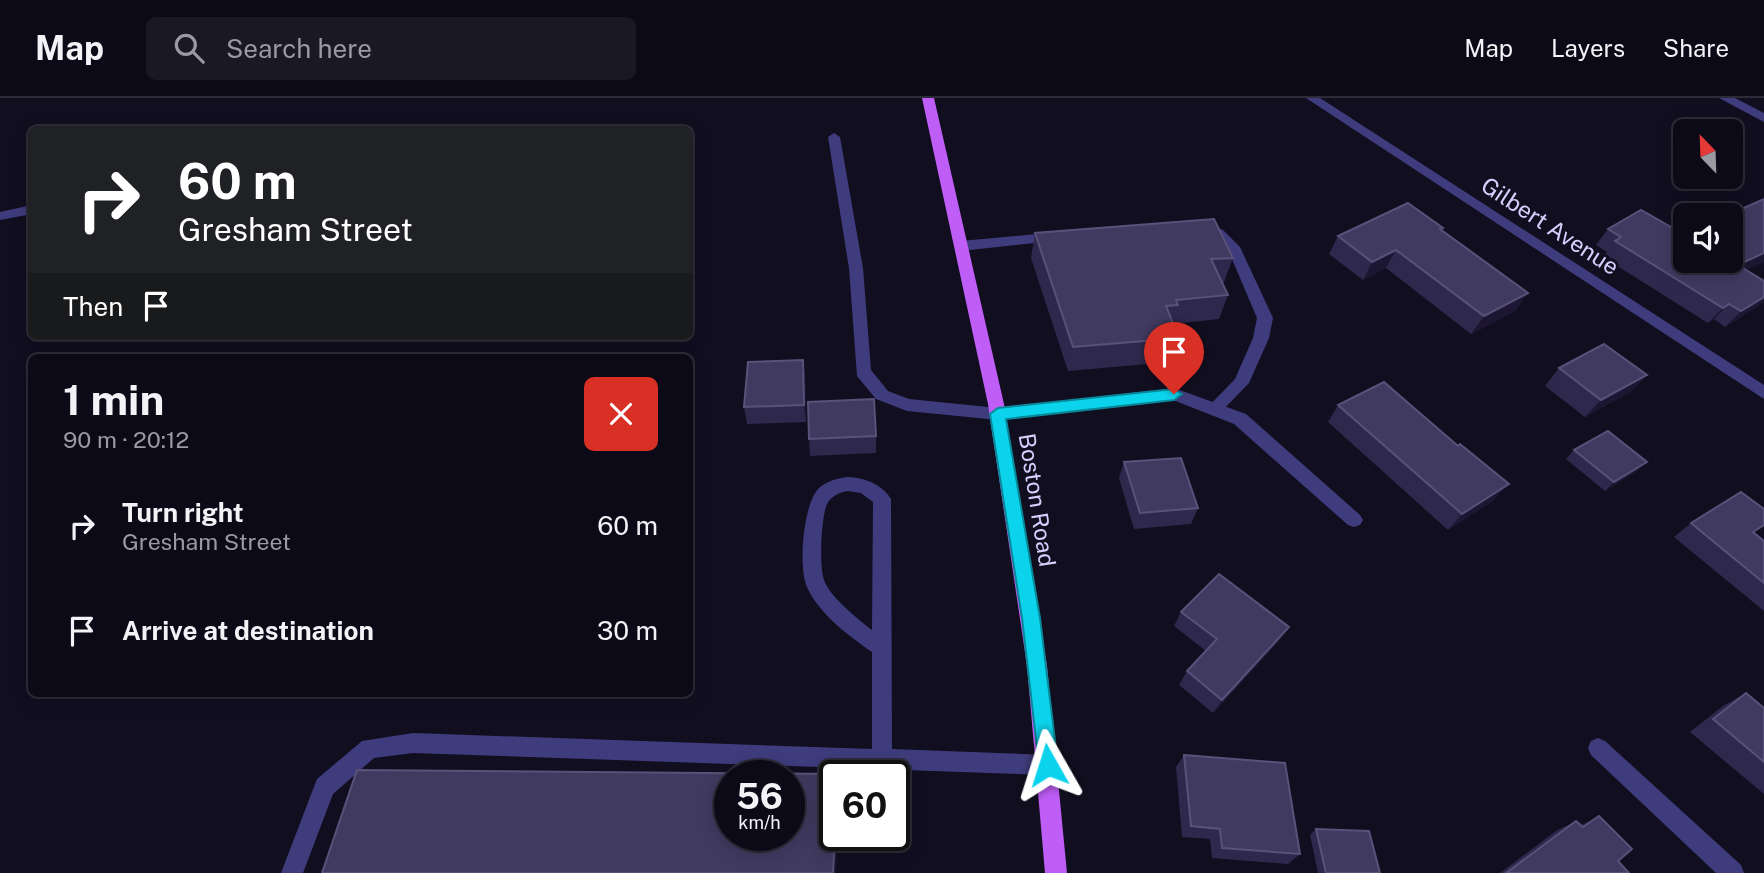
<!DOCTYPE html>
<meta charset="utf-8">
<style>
:root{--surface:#0d0a18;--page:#1b1825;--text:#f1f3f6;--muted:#9a9aa2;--line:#2d2b37}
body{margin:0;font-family:"Public Sans",sans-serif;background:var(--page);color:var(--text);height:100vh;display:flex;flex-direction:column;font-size:26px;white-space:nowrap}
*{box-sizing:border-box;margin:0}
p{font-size:23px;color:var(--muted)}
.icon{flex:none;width:38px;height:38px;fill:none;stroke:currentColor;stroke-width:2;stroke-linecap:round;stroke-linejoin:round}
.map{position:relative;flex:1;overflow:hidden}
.details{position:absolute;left:28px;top:256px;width:665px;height:343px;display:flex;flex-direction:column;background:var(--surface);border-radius:10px;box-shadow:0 4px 18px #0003,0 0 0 2px var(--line)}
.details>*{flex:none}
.top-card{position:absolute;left:28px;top:28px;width:665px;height:214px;border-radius:10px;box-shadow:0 4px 18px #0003,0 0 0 2px var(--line);background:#202124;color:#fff;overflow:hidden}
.needle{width:46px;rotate:337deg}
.controls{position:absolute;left:1673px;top:21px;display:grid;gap:14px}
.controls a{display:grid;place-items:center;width:70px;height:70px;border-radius:10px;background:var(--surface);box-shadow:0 4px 18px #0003,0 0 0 2px var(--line);font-size:35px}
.speed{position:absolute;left:714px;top:662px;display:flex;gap:14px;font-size:35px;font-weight:700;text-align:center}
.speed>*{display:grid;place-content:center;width:91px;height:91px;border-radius:50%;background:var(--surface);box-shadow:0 4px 18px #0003,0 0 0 2px var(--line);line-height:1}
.speed small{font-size:18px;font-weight:400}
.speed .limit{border:4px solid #111;border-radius:10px;background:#fff;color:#111}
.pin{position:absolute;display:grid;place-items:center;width:60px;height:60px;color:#fff;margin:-72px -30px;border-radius:50% 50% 50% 0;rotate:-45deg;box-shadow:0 0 7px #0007}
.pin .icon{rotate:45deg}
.me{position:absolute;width:77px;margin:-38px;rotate:354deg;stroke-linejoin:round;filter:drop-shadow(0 0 5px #0008)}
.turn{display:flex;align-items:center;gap:24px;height:147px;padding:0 35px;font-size:32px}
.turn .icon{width:91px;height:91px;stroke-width:2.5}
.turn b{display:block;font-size:49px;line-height:60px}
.then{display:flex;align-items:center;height:66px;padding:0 35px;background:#0003;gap:14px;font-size:26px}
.round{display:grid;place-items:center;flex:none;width:74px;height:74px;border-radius:10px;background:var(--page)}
.headline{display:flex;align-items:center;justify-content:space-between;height:119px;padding:0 35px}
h1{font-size:42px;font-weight:700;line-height:52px}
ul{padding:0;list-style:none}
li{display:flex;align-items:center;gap:21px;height:105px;padding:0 35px}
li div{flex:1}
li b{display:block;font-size:26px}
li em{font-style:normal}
header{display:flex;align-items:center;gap:42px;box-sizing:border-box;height:98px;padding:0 35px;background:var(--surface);border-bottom:2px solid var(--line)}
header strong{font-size:33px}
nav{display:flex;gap:38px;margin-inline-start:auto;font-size:24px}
.search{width:490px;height:63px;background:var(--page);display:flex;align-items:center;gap:18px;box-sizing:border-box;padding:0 24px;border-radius:10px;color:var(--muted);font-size:26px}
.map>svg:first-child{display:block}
</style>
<header>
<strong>Map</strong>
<div class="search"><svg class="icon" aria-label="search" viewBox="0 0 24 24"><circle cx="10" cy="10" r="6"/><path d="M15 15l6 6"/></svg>Search here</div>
<nav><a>Map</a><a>Layers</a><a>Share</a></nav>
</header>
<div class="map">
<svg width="1764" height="775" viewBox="0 0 1764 775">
<rect width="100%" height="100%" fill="#110e20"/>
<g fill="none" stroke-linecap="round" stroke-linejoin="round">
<g fill="#3f3c7d" fill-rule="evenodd">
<path d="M834,35l6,4 23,131 8,102 17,21 21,8 89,9 8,6 -2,4 -6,2 -91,-9 -31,-12 -19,-23 -8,-108 -21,-131z"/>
<path d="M1204,124l19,8 17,17 33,71 -4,20 -20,45 -29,30 -6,2 -8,-6 29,-30 18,-41 4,-20 -28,-66 -16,-16 -16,-9z"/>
<path d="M1058,134l7,5 -2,3 -102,11 -7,-5 7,-5z"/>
<path d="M848,379c17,1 34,7 43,22l1,250 156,6 7,3 4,7 -4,7 -7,3 -635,-22 -39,5 -41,36 -30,79h-22l36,-94 45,-38 51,-8 459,16v-97c-23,-16 -53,-38 -65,-65 -9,-20 -4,-83 12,-99 8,-7 19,-10 29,-11zM848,393l13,2 12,9 -1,128c-13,-10 -43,-34 -48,-50 -5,-14 -3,-62 3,-76 4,-8 13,-12 21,-13z"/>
</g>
<g fill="#3f3c7d" fill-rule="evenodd">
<path d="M1306,0h14l444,287v14z"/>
<path d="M1719,0h16l29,15v9z"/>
<path d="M32,107v9l-32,6v-8z"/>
<path d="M1174,290l72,26 114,101 3,5 -3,5 -6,2 -6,-2 -114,-101 -61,-24 -175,20 -8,-6 8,-6z"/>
<path d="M1598,640l7,3 136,124 3,8h-28l-125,-118 -3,-7 3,-7z"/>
</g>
<path fill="#bf5df7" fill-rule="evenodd" d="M922,0h12l70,306 43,262 20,207h-22l-18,-207 -39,-262z"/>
</g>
<g fill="#2f284d">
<path d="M1764,101v63l-18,8 18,11v21l-39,25 -11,-8 -6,4 -105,-66 4,-5 -11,-7 12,-16 77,6z"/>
<path d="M1443,130l-2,2 87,63 -13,18 -44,23 -85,-66 -23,12 -34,-26 9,-18z"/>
<path d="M1035,135l198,25 -9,24h-2l6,13 -9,24 -46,5 6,14 -8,24 -103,9 -37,-113z"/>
<path d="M803,262l2,17 1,45 -59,2 -3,-17z"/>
<path d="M1559,270l88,7 -17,17 -45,25 -40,-31z"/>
<path d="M1338,307l156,95 -46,30 -120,-108z"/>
<path d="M876,338v17l-66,3 -1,-17z"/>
<path d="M1574,352l64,20 -33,21 -39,-32z"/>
<path d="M1124,364l74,46 -7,16 -57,5 -15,-51z"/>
<path d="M1691,425l64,10 9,8v70l-90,-74z"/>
<path d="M1181,514l98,29 -66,72 -34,-28 8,-14 19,-20 -32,-25z"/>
<path d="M1746,595l18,15v86l-74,-62 33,-26z"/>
<path d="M1184,657l116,99 -12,10 -76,-6 -2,-19 -28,-2 -6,-70z"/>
<path d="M1599,718l19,45 11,12h-129l56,-42 20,-10 6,4z"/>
<path d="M1316,731l64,44h-62l-8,-38z"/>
</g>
<g fill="#1c1633">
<path d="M1396,152l-10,18 -23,12 9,-18z"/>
<path d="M1764,155v9l-41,19 15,-16z"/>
<path d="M1528,195l-13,18 -44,23 13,-18z"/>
<path d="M1764,199v5l-2,2 -37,23 16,-16z"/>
<path d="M1729,206l-15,15 -6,4 15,-15z"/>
<path d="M803,262l2,17 1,45 -2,-17z"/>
<path d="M1647,277l-17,17 -45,25 16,-17z"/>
<path d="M1647,364l-9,8 -33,21 9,-9z"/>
<path d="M1509,386l-15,16 -46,30 14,-16z"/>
<path d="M1289,529l-10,14 -66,72 9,-13z"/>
<path d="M835,737h3l-2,38h-3z"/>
</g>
<g fill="#413a60" stroke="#585179" stroke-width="2" fill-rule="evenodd">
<path d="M1764,101v54l-26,12 26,16v16l-23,14 -12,-7 -6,4 -108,-67 6,-4 -13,-8 33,-19 44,25v26h46v-46h-3z"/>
<path d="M1408,105l35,25 -3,1 88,64 -44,23 -88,-66 -24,12 -34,-26z"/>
<path d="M1214,121l19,39 -22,1 17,36 -52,5 2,5 -12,1 13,32 -106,9 -38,-114z"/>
<path d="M1604,246l43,31 -46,25 -42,-32z"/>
<path d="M803,262l1,45 -60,2 4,-45z"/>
<path d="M1384,284l74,64 2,-2 49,40 -47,30 -124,-109z"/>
<path d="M874,301l2,37 -67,3 -1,-37z"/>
<path d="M1608,333l39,31 -33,20 -40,-32z"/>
<path d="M1181,360l17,50 -58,5 -16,-51z"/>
<path d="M1741,394l23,17v16l-11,7 11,9v42l-73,-60z"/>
<path d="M1219,476l70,53 -67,73 -35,-29 30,-32 -36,-27z"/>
<path d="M1746,595l18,15v54l-51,-43z"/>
<path d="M1184,657l101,8 15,91 -78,-6 -2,-19 -29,-3z"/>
<path d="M357,672l480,4v1h-2v60l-2,38h-511zM730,677h59v60h-59z"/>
<path d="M1599,718l33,33 -14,12 11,12h-123l70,-52 7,6z"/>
<path d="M1316,731l53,2 11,42h-54z"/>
</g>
<path fill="#0cd3ec" stroke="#088999" stroke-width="2" d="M1174,291l8,5 -8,6 -168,19 34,199 18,147 -3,7 -7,2 -7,-2 -2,-7 -17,-147 -32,-204 8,-6z"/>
<g text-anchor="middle" stroke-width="6" stroke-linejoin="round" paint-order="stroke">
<g font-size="23" fill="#d5d0fd" stroke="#110e20">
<text transform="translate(1550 128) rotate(33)" y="8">Gilbert Avenue</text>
<text transform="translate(1037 402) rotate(81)" y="8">Boston Road</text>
</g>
</g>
</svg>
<div class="controls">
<a><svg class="needle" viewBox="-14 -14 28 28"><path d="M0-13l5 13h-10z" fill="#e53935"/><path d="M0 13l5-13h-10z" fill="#9a9aa2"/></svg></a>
<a><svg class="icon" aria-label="sound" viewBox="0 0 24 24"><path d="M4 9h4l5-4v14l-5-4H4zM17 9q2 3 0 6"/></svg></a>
</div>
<div class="speed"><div>56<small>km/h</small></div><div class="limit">60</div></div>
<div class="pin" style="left:1174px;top:296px;background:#d93025"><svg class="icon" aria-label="arrive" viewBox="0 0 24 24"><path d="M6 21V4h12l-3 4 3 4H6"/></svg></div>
<svg class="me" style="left:1048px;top:667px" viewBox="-20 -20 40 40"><path d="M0-17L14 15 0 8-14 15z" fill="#0cd3ec" stroke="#fff" stroke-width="4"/></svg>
<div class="top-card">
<div class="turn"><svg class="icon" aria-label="right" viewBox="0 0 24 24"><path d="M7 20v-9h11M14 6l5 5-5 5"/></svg><div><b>60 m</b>Gresham Street</div></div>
<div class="then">Then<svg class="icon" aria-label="arrive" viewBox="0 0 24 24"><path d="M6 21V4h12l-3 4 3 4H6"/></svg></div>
</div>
<section class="details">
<div class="headline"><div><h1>1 min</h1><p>90 m · 20:12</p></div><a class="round" style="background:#d93025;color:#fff"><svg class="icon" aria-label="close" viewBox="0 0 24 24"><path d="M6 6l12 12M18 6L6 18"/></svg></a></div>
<ul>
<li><svg class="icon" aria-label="right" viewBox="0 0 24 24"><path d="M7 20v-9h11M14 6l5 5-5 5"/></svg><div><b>Turn right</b><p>Gresham Street</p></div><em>60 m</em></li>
<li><svg class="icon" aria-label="arrive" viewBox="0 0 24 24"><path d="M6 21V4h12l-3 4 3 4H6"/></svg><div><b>Arrive at destination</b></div><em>30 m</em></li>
</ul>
</section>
</div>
